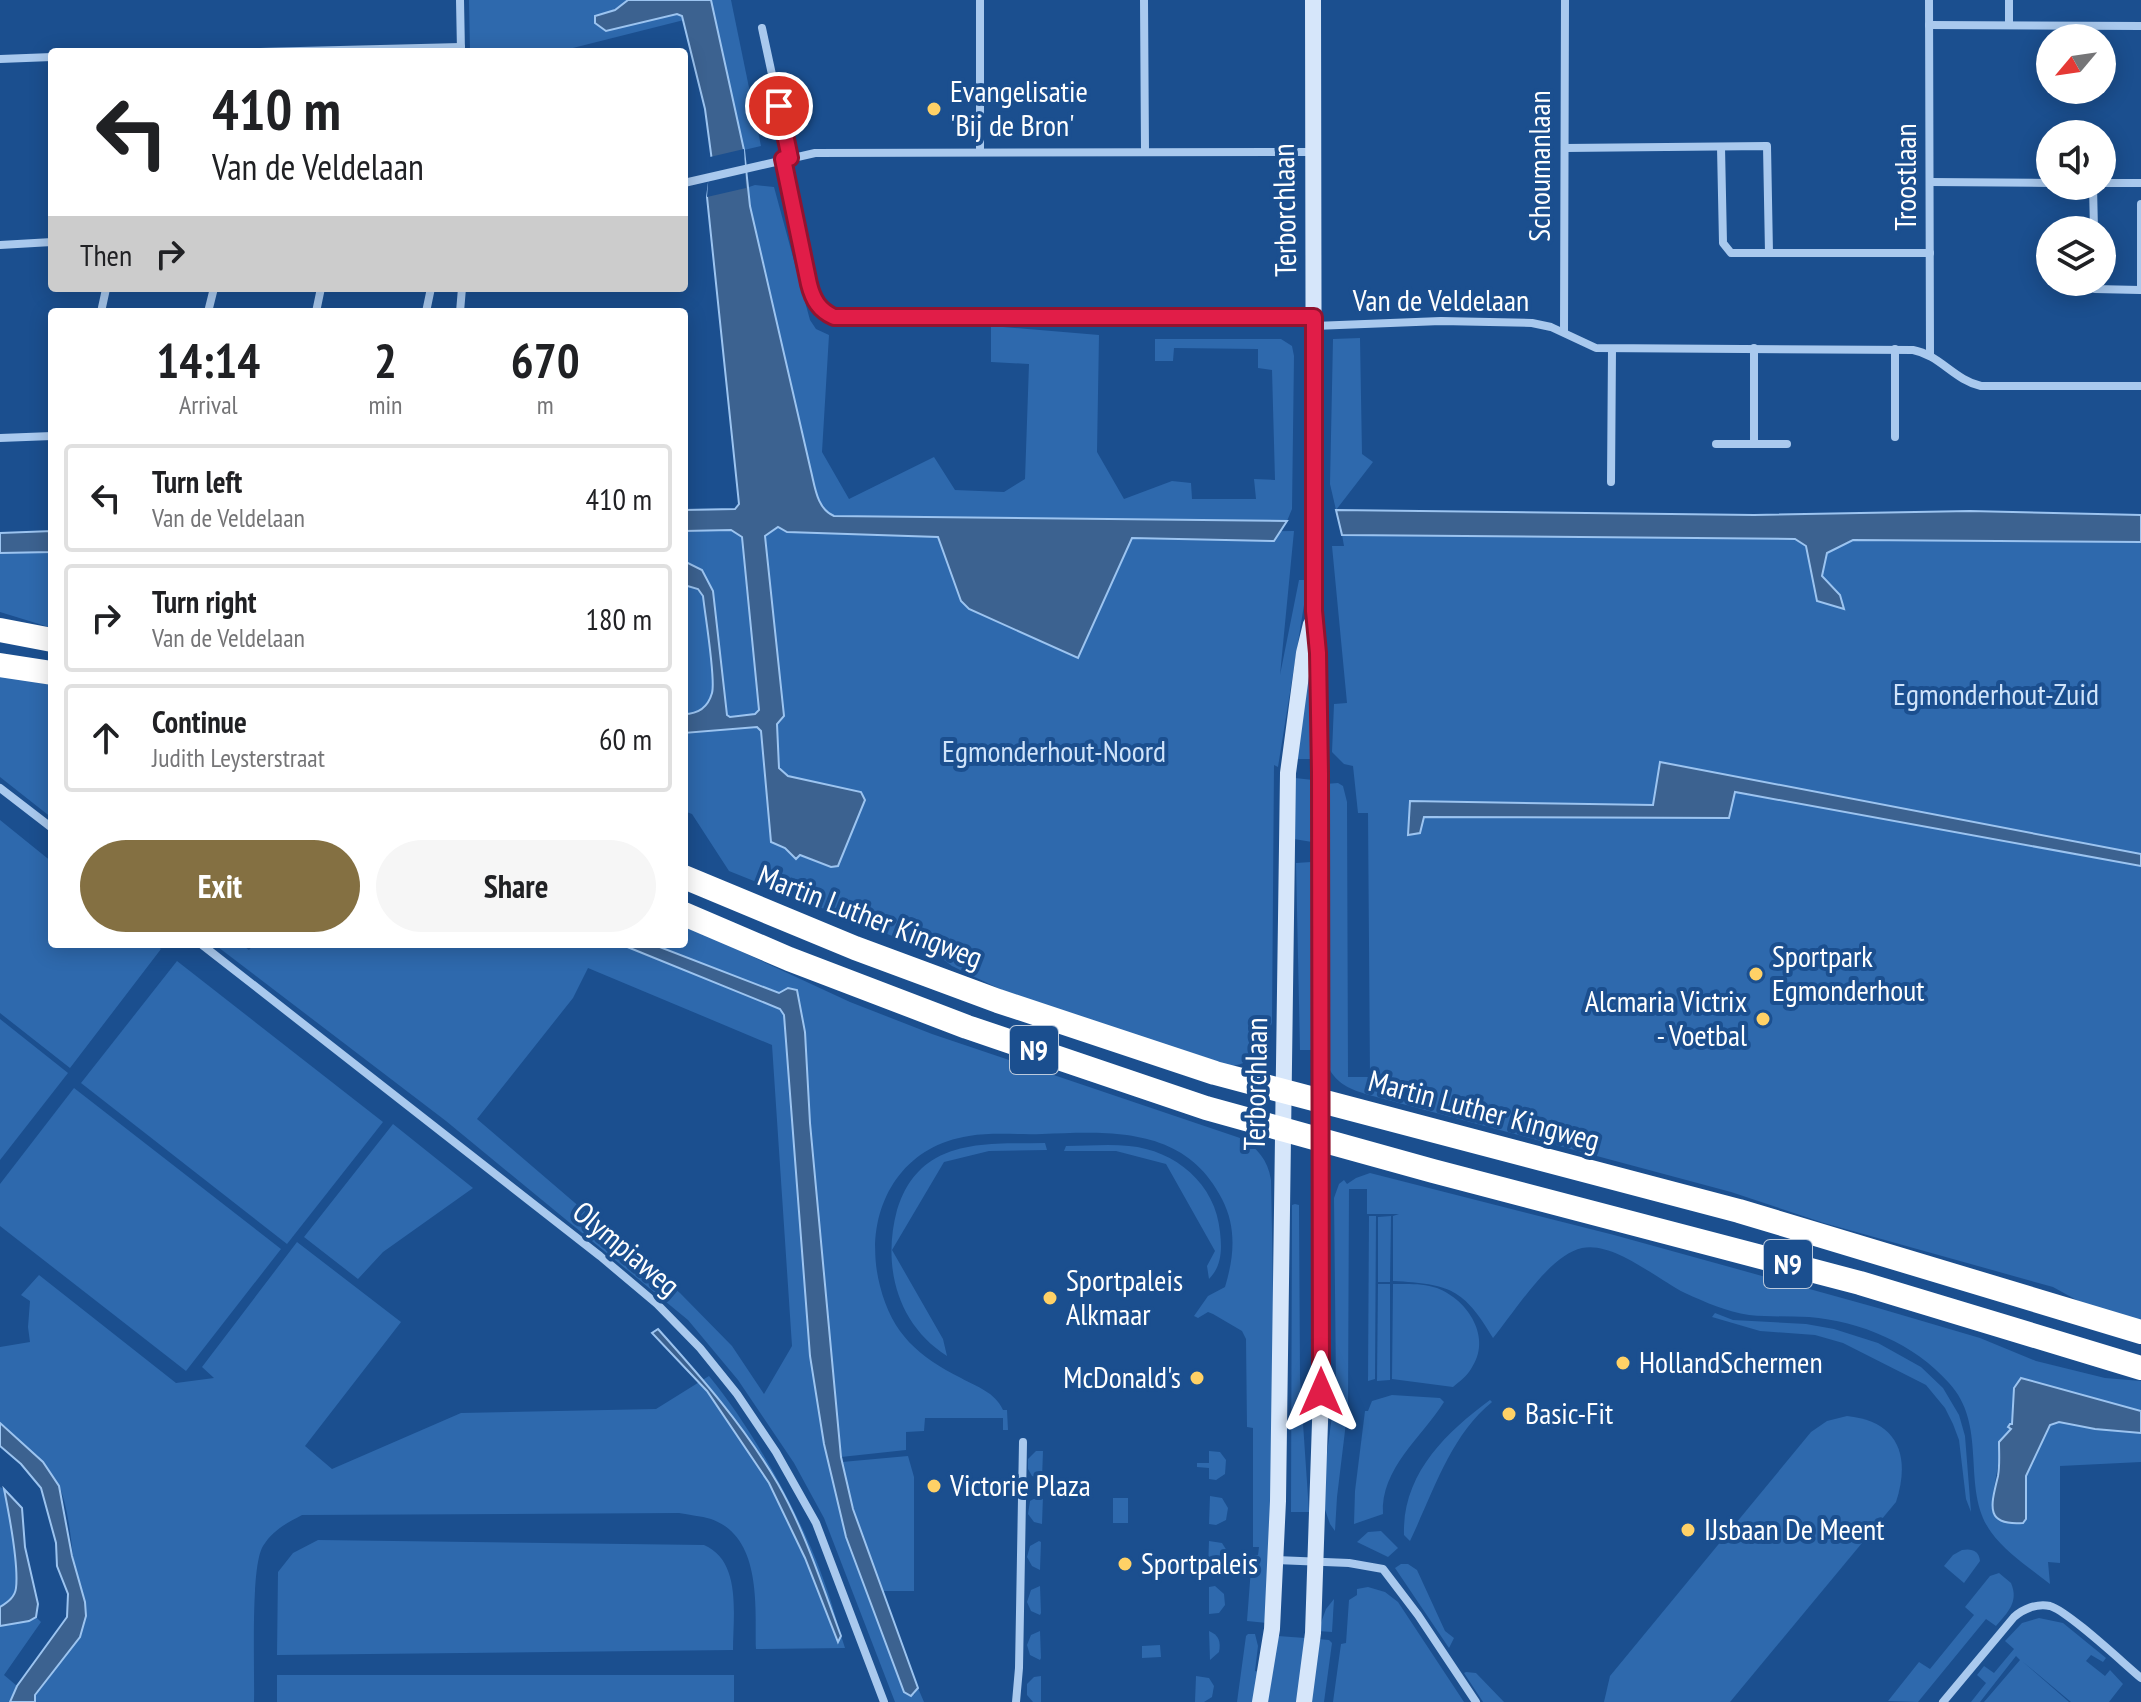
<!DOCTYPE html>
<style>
:root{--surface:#fff;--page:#f6f6f6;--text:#202124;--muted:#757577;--line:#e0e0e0;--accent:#847042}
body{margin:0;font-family:"PT Sans Narrow",sans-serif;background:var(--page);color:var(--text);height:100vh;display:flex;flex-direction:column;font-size:30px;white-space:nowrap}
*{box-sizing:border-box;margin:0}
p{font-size:26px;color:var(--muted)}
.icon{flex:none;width:44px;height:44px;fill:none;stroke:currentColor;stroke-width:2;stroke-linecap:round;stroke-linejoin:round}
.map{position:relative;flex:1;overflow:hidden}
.side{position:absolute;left:48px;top:308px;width:640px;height:640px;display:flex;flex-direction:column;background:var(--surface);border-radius:8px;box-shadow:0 4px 20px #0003}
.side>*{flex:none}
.top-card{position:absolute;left:48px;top:48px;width:640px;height:244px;border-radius:8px;box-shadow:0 4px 20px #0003;background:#fff;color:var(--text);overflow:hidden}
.needle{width:52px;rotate:241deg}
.tools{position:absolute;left:2036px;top:24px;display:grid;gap:16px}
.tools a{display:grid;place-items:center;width:80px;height:80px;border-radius:50%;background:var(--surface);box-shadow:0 4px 20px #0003;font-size:40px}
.pin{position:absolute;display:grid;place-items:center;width:68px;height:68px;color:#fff;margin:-34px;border:4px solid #fff;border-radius:50%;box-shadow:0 2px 8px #0007}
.me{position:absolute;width:88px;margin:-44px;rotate:0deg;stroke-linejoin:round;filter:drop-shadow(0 0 6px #0008)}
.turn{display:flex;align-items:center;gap:28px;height:168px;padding:0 32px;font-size:36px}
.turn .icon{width:104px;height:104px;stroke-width:2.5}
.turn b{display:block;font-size:56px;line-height:68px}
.then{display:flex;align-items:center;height:76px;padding:0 32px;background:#0003;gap:16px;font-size:30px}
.eta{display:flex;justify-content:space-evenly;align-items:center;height:136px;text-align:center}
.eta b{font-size:48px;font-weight:700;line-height:56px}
.action{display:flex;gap:16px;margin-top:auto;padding:16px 32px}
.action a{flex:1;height:92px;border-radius:48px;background:var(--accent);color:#fff;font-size:32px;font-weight:700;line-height:92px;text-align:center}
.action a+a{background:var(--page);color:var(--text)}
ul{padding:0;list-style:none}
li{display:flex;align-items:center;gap:24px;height:108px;margin:0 16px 12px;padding:0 16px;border:4px solid var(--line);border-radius:8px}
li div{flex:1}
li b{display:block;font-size:30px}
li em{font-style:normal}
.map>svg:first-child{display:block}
</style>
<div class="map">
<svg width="2141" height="1702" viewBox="0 0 2141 1702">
<rect width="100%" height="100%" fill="#1b4f8f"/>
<g fill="#2e69ad" fill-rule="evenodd">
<path d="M469,0h159l-21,14 -1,17 72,-17 4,1 2,5 -127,32h-87z"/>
<path d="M711,0h20l30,146 -17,4z"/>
<path d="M755,185l19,2 36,133 6,9 13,6 -7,117 27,47 85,-42 21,33 49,2 21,-13 4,-115 -38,-2v-36l108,9 -2,117 27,47 48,-18 19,2 1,16h64l-2,-20 21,1 -3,-110 -14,-2v-19l-84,-1 -1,13h-18v-22h126l11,7 2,10 -2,153 -5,12 -453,-5c-17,-8 -19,-29 -23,-45l-65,-283z"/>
<path d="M1360,338l2,116 11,8 -37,48 -6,-26 3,-145z"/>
<path d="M778,527l9,5 108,3 399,-4 -14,144 19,-95h5v25l-26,162 -4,-2 -2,257c-6,23 -15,41 -41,44l-221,-72 -58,-28 -17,-13 -206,-82 -37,-57 -8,-3v-280l47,-1 12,7h21z"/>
<path d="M1342,535l453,4 11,7 1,4 25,1 21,-11 288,2v779l-50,-13 -38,-21 -229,-64 -93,-31 -362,-97c-19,-6 -31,-10 -41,-28l-3,-283 13,-1 5,3 4,16 1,275h22l-2,-264h-10l-5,-47 -9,-2 -12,-12 2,-48 13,-1 -15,-157h12z"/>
<path d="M52,552v76l-52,-16v-59z"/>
<path d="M1313,646v113h-18z"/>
<path d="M0,675l52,10v133l-52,-41z"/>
<path d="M1295,778l18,2 -1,62 -18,-3z"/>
<path d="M0,820l52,42v82h103l6,5 -91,119 -70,-55z"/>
<path d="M1311,862l2,188h-13l-4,-187z"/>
<path d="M684,925l166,77 82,32 308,104c17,9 28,22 31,42 3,146 5,298 -4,443l-20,-2 5,-66h6l1,-8h-6v-119l-6,-1 -1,-88 -4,-8 -29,-17 -5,-2 -10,6 -4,-2 14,-20 17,-9c9,-30 12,-59 -3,-88 -36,-72 -110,-68 -180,-65 -24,1 -49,-2 -73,2 -74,11 -107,81 -89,150 12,48 39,71 81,92 16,9 34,14 42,32h4l1,20h-5v-12h-78l-1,13 -18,1v18l-65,7 -31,-334 -5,-91 -6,-25 -20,-14 -127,-49h32z"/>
<path d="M214,944h27l8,6 5,-6h366l160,65 4,6 26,341 14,88 22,93 68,158 4,-7 6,14h-29l-71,-184 -30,-55 -56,-83 -50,-60 -242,-199zM588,968l184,77 20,301 -28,48 -32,-48 -52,-53 -203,-174 96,-121z"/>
<path d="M177,961l206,161 -96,122 -206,-161z"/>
<path d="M0,1019l68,54 -68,87z"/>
<path d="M74,1088l207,161 -95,122 -186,-145v-42z"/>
<path d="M393,1124l80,64 -90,64 -25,27 -54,-42z"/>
<path d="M1045,1143l2,7 -58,1 -45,11 -52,88 51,89 4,17c-50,-32 -65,-90 -50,-146 7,-22 18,-40 39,-52 33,-18 73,-14 109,-15z"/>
<path d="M1066,1146c21,0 42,-2 63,0 46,4 87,38 91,86 2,17 2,34 -11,47l-2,-13 8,-15 -49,-87 -50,-13h-52z"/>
<path d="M1370,1173l244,62 264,73 102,30 56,23 69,17 36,3v30l-21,-6 -107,8 -1,12 -13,35 -7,39 7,21 15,3 11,-2 1,-45 23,-51 10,-3 36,7 46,4v29l-81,4v97l-12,-1 2,22c-20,-16 -44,-31 -59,-52 -31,-43 -2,-106 -42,-149 -34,-39 -89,-62 -140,-66 -20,-1 -40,0 -60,-2 -22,-3 -44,-13 -64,-22 -27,-13 -71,-52 -103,-45 -33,7 -68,65 -89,90 -29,-49 -43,-54 -100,-57v-65l6,-2h-32v-25h-18l-1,217 -11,91 -2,34 -5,-7 -7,-20v-20l13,-99 -2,-187 5,-14 5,-4 3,4 9,-6z"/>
<path d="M1295,1204l4,1 1,174 9,133h-18l1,-307z"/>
<path d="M1369,1216h7l-1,163 -7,2z"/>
<path d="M1391,1216l-1,66h-12v-65z"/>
<path d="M297,1242l104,80 -96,124 27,23 129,-56 195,-4 53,-33c44,53 94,143 116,208 8,21 13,43 20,64l-89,1c-1,-43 6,-112 -45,-130 -10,-3 -22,-4 -32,-6l-377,2c-15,8 -29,15 -39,31 -13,21 -8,126 -9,156h-219v-6l45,-59c-4,-35 -7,-129 -23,-155 -15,-24 -36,-40 -57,-59v-76l30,-5 -2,-15 2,-26 -9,-6 18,-20 137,108 38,-5 -12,-11z"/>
<path d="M1378,1284h12v96l-13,1z"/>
<path d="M1393,1284c14,0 30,-1 44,4 31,12 56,50 34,81 -4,7 -12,13 -18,18l-61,-8z"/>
<path d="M1715,1313l18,7 73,4 28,5 44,14 43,24 22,21 16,27 6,21 6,76 -5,-13 -7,-59 -6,-16 -8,-16 -19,-23 -83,-42 -28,-8 -55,-4 -48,-14z"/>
<path d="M1392,1395l48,3 4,4c-22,35 -64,67 -61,112l-29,10 1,-33 10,-80h3l4,-10z"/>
<path d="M1490,1400l2,2c-42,34 -59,91 -82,139l-6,-6c-2,-60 41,-102 86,-135z"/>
<path d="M1847,1416c51,5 64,40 49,86l-166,200h-126l6,-26 201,-244 16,-11z"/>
<path d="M1036,1451h7l-1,28 -10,-3 -4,-7v-10z"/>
<path d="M1209,1451l11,1 6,8 -1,14 -9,6 -7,-1v-11l-12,-1v-4h12z"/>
<path d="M908,1456l6,21v114h-32l-29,-82 -11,-47z"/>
<path d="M0,1487l4,2c5,25 15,74 12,99 -1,9 -8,14 -16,19z"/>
<path d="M1039,1496h4l-1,28 -8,-2 -6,-8 2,-13z"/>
<path d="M1210,1496l12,2 6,10 -2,12 -10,5 -7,-1z"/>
<rect x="1113" y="1498" width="15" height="25"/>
<path d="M1381,1531l17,17 -10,9 -31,-15 11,-10z"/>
<path d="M318,1540l386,5c38,16 29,71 29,105l-456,5 1,-83 15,-19z"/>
<path d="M1039,1541l2,1 -1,28 -8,-4 -5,-9 3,-11z"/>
<path d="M1209,1541l13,2 5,8 -2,14 -10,5 -7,-1z"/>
<path d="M1962,1550c10,-2 17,1 18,11l-16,22 -20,-17 9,-11z"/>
<path d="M1401,1564h7l9,6 28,61 9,7 -5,10 -54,-80z"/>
<path d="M1999,1573l12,10c8,19 -3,29 -15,43l-10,-7 -68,83 -30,-1 31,-39 11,7 44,-54 -9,-8 25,-31z"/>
<path d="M1040,1586l1,27 -1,2 -9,-4 -4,-9 4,-12z"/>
<path d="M1215,1586l9,8 1,11 -6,8 -10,1v-27z"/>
<path d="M1368,1587l17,5 13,10 66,100h-131l8,-58 5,-1 3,-43 8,-5v-6z"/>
<path d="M1334,1599l-2,33 -14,-1 8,-22z"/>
<path d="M36,1617l5,5 -37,53 13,11 -7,16h-10v-76l29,-5z"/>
<path d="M2039,1618l24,5 43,35 -3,4 -12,-7 -5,6 19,15 5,-6 13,14 -14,18h-38l-49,-41 47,41h-85l36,-42 -4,-4 -36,46h-9l15,-19 -9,-8 7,-9 10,7 20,-24 -9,-8 17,-18z"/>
<path d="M1040,1631l1,27 -1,2 -10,-5 -3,-10 4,-10z"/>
<path d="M1209,1631c10,4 12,11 10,21l-9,8z"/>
<path d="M1248,1634h7l3,12 -3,25 5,1 -5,30h-18l9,-66z"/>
<path d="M1278,1636l27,2 -8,64h-30z"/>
<path d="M1318,1639l11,1 3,3 -8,59h-15z"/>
<path d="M1142,1646l18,-1 1,12 -19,1z"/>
<path d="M1466,1672l10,1 28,29h-21l-19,-29z"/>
<rect x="277" y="1675" width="457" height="27"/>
<path d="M1041,1676v26h-8l-6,-7v-11l7,-7z"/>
<path d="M1196,1676l13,2 5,8 -2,11 -8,5h-9z"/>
</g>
<g fill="#3c6290" stroke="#9cc4f0" stroke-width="2">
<path d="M628,0h83l33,150 6,56 61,265c4,16 6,38 23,45l453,5 -13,20 -142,-3 -54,120 -109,-49 -8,-8 -23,-64 -151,-5 -9,-5 -13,9 19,180 -7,8 2,44 9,8 73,16 4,8 -27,66 -7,1 -31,-12 -4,4 -11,-11 -14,-6 -10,-111 -4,-4 -73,6v-19c14,0 24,-7 28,-21 4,-14 -7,-78 -9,-97l-5,-7 -14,-4v-24l18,9 11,21 14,124 3,2 25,-3 4,-4 -17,-173 -11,-7 -47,1v-21l51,-1 4,-5 -32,-307 5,-36 -7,-52 -23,-93 -5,-2 -71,17 -11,-8v-7l20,-6z"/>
<path d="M1336,510l418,5 216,-4 171,4v27l-288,-2 -26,13 -5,23 18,19 4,14 -27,-8 -11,-55 -11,-7 -453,-4z"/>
<path d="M52,531v21l-52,1v-20z"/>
<path d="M1660,762l481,92v12l-406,-74 -6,26 -305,-1 -4,16 -12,2 2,-34 243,4z"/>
<path d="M620,944h32l127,49 9,-5 9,2 8,42 5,91 31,334 12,52 65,179 -7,8 -7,-4 -58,-155 -22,-93 -14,-88 -26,-341 -4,-6z"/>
<path d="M658,1329c43,48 87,98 120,155 27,47 44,101 63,152l-3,6 -33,-84 -36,-75 -62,-92 -55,-58z"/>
<path d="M2021,1378l120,33v22l-46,-4 -36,-7 -9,3 -24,51v43l-3,4c-39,3 -32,-18 -25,-47 2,-11 1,-23 1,-34l12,-13 -3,-2 2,-3h2l2,-36z"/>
<path d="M0,1423l43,39 16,24 13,70 13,46 1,14 -6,21 -45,58v7h-25l7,-16 50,-69 1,-23 -11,-28 -1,-23 -15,-55 -20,-24 -21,-18z"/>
<path d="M4,1489l18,19 3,39 13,57 -2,13 -7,4 -29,5v-19c8,-5 15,-10 16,-19 3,-25 -7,-74 -12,-99z"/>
</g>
<path fill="#1b4f8f" d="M744,149l2,39 -39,9 3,-40z"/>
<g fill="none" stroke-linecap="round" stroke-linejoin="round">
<g stroke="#a9c9ee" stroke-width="8">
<path d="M460,0l1,51"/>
<path d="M1144,0l1,150"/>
<path d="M1929,0l1,354"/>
<path d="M2009,0v25"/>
<path d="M1929,25l212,1"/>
<path d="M762,28l28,130"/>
<path d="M260,52l201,-5"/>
<path d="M0,59l52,-2"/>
<path d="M1721,147l2,96 8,10h38"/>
<path d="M1565,148l202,-2 2,107h161"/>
<path d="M980,151v-151"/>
<path d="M783,159l29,136 12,17 10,5h479"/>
<path d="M1930,182l120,1"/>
<path d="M684,183l131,-30 496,-1"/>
<path d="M2102,183h39"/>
<path d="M2093,186l1,44"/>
<path d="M2141,204v86"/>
<path d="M0,245l52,-3"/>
<path d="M2095,282v7l45,1"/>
<path d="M101,312l5,-23"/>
<path d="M208,312l6,-24"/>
<path d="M316,312l5,-24"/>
<path d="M426,312l5,-24"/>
<path d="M460,312l2,-24"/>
<path d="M1314,326l127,-5 91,2 19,4 45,21 317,2c27,5 41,30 68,36h160"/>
<path d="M1564,332l1,-332"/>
<path d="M1895,349v88"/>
<path d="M0,438l52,-2"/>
<path d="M1716,444h71"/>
<path d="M1754,444v-96"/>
<path d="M1611,482l1,-133"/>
<path d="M0,788l52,40"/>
<path d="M201,944l399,312 57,48 43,44 37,46 39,58 40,71 68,179"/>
<path d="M1276,1560l73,3 34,6 35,46 58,87"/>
<path d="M1016,1702l3,-34 4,-226"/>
<path d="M1943,1702l71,-85c9,-8 23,-14 36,-11 18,5 73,57 91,72"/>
</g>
<g stroke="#d6e6fa" stroke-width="16">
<path d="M1260,1702l12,-73 6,-128 10,-728 16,-120 7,-29"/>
<path d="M1304,1702l9,-69 8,-241 -1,-619 -2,-120 -4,-42 -1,-611"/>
</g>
<g stroke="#fff" stroke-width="24">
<path d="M0,630l52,10"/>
<path d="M0,665l52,8"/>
<path d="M684,877l171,71 143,53 217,72 524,138 402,121"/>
<path d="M684,914l105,45 178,68 239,81 227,63 427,112 281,85"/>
</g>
</g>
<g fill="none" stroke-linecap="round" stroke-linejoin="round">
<defs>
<path id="route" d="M779,106l11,52 -7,1 26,125c4,16 10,26 25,33h480v294l4,42 2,120 1,619"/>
</defs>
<use href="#route" stroke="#92132f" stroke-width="20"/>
<use href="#route" stroke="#e11d48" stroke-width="14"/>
</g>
<g fill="#ffd166" stroke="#1b4f8f" stroke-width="3">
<circle cx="934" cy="109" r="8"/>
<circle cx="1756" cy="974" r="8"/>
<circle cx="1763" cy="1019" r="8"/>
<circle cx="1050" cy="1298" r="8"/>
<circle cx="1623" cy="1363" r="8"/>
<circle cx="1197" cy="1378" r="8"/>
<circle cx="1509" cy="1414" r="8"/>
<circle cx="934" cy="1486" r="8"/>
<circle cx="1688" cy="1530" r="8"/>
<circle cx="1125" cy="1564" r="8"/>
</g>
<g text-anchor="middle" stroke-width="8" stroke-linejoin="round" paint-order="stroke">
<g fill="#1b4f8f" stroke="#bbcadd" stroke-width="2">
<rect x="1010" y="1026" width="48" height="48" rx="6"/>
<rect x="1764" y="1240" width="48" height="48" rx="6"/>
</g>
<g font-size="28" font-weight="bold" fill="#fff">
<text x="1034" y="1060">N9</text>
<text x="1788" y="1274">N9</text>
</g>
<g font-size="30" fill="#fff" stroke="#1b4f8f" text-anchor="start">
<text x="950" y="102">Evangelisatie<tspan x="950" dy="34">'Bij de Bron'</tspan></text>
<text x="1772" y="967">Sportpark<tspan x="1772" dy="34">Egmonderhout</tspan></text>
<text x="1747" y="1012" text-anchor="end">Alcmaria Victrix<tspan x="1747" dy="34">- Voetbal</tspan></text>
<text x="1066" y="1291">Sportpaleis<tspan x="1066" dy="34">Alkmaar</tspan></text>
<text x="1639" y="1373">HollandSchermen</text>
<text x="1181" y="1388" text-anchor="end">McDonald's</text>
<text x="1525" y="1424">Basic-Fit</text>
<text x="950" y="1496">Victorie Plaza</text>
<text x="1704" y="1540">IJsbaan De Meent</text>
<text x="1141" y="1574">Sportpaleis</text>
</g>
<g font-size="30" fill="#fff" stroke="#1b4f8f">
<text transform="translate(1540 166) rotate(-90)" y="10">Schoumanlaan</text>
<text transform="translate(1906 177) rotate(-90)" y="10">Troostlaan</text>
<text transform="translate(1285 210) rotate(-91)" y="10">Terborchlaan</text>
<text x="1441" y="311">Van de Veldelaan</text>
<text transform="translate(870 917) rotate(21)" y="10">Martin Luther Kingweg</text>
<text transform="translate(1256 1084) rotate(-89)" y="10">Terborchlaan</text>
<text transform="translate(1484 1111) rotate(15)" y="10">Martin Luther Kingweg</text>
<text transform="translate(626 1249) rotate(40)" y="10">Olympiaweg</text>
</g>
<g font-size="30" fill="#cfe3fa" stroke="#1b4f8f">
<text x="1996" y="705">Egmonderhout-Zuid</text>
<text x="1054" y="762">Egmonderhout-Noord</text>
</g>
</g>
</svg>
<div class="tools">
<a><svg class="needle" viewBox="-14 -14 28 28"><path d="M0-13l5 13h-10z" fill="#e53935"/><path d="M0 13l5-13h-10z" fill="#757577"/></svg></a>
<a><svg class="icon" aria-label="sound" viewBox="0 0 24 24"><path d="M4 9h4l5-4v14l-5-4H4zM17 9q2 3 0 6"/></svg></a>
<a><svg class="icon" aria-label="layers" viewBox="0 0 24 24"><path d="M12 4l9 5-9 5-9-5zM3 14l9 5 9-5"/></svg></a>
</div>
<div class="pin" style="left:779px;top:106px;background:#d93025"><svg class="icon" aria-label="arrive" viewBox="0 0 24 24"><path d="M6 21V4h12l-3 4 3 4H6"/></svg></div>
<svg class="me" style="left:1321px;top:1392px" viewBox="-20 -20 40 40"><path d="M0-17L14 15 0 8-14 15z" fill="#e11d48" stroke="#fff" stroke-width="4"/></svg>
<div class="top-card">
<div class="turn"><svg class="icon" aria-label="left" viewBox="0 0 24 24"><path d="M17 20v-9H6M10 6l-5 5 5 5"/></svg><div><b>410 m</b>Van de Veldelaan</div></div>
<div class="then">Then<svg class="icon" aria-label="right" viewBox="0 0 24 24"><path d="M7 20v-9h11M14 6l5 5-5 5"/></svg></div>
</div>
<section class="side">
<div class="eta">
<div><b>14:14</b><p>Arrival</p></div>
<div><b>2</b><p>min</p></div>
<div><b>670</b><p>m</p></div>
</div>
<ul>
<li><svg class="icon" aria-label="left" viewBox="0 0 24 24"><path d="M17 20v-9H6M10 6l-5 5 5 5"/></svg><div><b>Turn left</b><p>Van de Veldelaan</p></div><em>410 m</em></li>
<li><svg class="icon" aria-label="right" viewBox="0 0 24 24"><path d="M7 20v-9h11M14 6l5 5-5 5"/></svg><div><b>Turn right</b><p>Van de Veldelaan</p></div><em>180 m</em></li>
<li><svg class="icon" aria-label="ahead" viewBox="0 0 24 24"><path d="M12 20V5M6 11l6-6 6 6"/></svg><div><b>Continue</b><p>Judith Leysterstraat</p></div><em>60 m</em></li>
</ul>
<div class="action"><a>Exit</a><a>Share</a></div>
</section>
</div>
